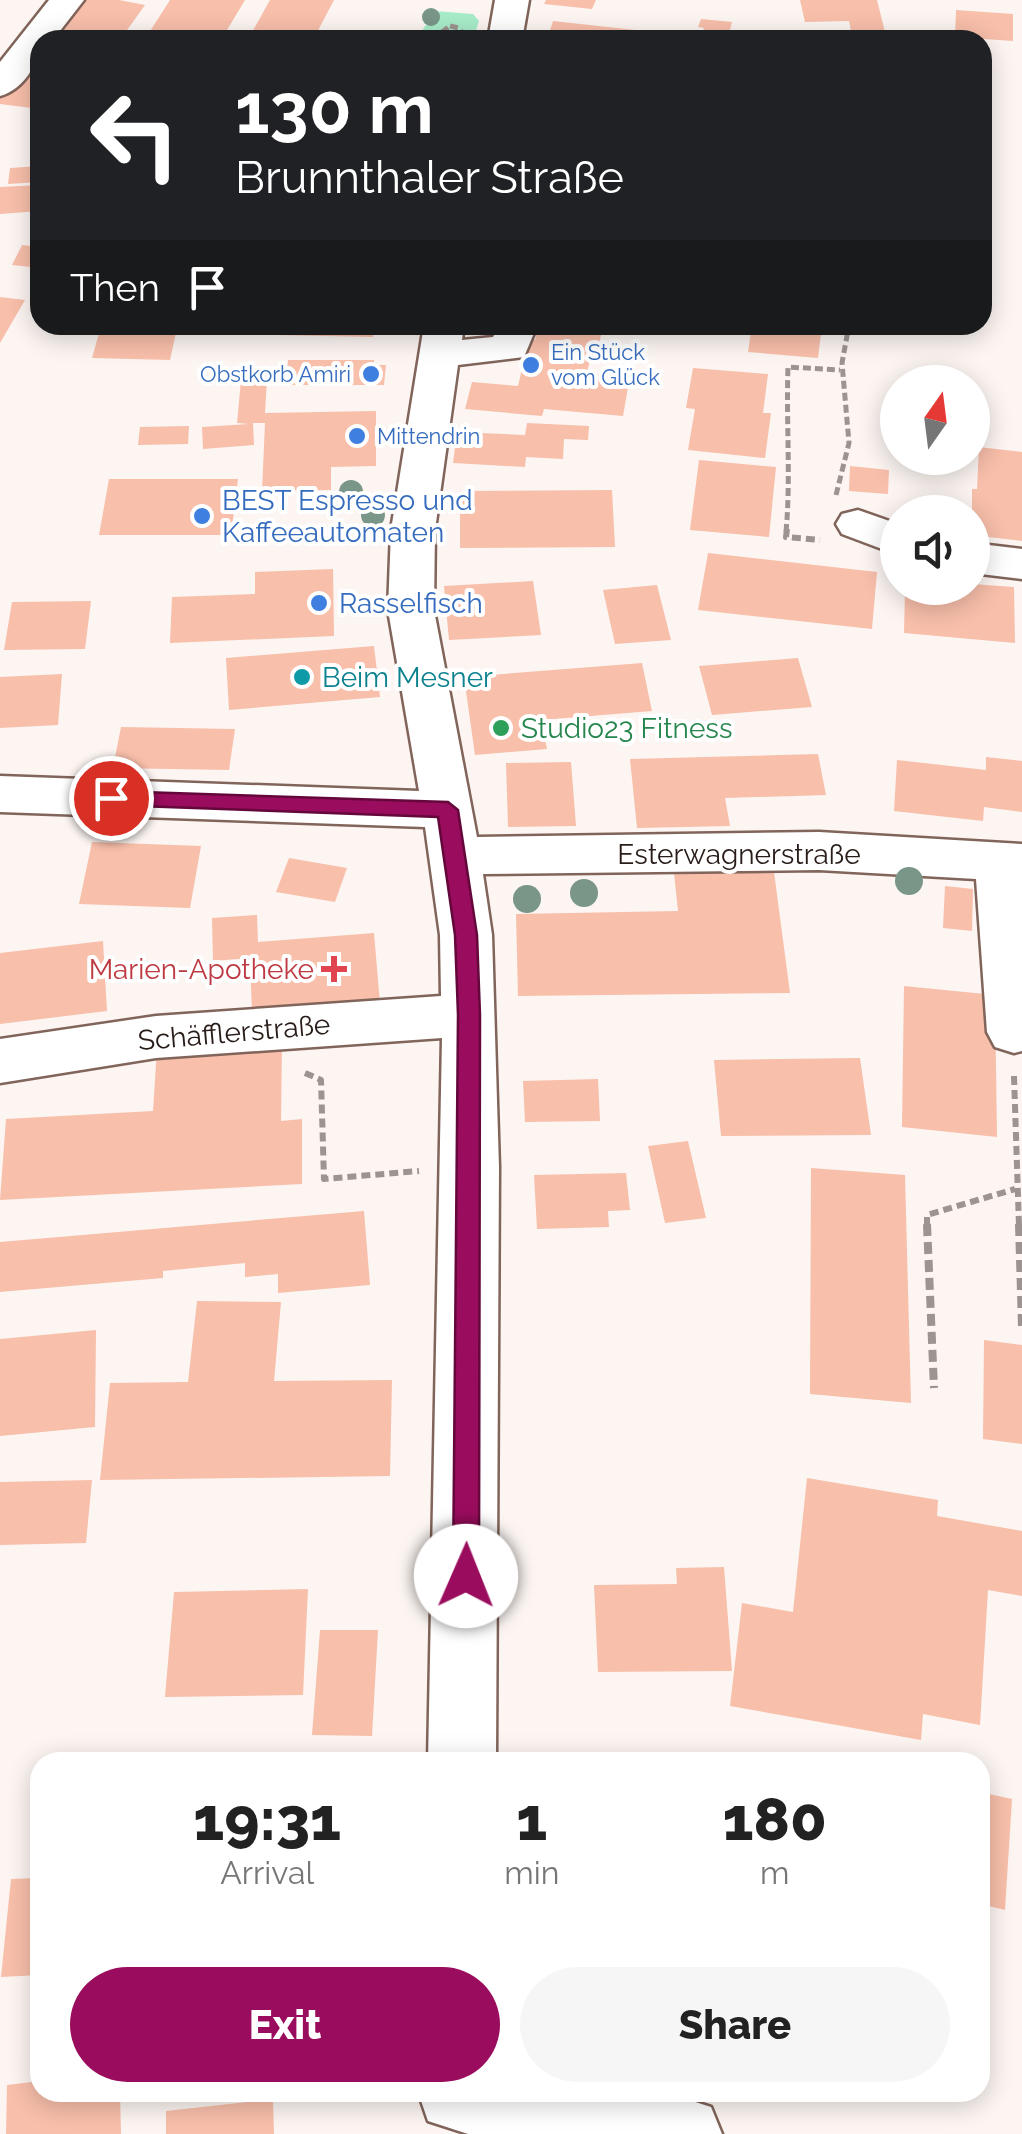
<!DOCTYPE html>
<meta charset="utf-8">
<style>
:root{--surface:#fff;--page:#f6f6f6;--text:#222;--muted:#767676;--accent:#9a0c5d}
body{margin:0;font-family:Raleway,sans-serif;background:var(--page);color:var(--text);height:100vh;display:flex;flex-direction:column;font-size:38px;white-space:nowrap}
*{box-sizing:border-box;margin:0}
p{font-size:32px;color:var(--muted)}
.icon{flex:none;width:55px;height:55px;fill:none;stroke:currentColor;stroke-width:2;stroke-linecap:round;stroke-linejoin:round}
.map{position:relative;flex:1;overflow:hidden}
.sheet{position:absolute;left:30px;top:1752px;width:960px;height:350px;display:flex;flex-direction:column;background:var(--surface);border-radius:30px;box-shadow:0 5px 25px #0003}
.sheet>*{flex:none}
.banner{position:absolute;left:30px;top:30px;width:962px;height:305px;border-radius:30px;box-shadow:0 5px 25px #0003;background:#202124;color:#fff;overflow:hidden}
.needle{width:65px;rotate:14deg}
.controls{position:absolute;left:880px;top:365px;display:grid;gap:20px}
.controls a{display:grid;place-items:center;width:110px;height:110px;border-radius:50%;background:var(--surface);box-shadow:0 5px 25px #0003;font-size:50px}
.pin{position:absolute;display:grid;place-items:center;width:85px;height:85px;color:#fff;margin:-42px;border:5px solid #fff;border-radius:50%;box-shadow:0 2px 10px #0007}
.me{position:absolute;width:110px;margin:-55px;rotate:1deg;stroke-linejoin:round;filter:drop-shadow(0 0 8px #0008)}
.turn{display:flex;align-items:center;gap:35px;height:210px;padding:0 40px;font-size:45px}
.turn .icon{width:130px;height:130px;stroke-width:2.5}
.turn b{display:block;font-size:70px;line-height:85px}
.then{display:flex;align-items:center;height:95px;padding:0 40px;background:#0003;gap:20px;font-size:38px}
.eta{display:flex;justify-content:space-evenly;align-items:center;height:170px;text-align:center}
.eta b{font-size:60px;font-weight:800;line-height:70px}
.primary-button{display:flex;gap:20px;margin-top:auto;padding:20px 40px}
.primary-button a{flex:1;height:115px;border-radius:60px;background:var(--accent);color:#fff;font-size:40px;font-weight:800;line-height:115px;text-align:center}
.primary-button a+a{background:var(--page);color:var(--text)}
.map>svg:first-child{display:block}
</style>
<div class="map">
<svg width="1022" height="2134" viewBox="0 0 1022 2134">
<rect width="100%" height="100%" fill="#fcf5f2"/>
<path fill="#a7ecc9" d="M435,11l38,3 6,7 -6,19h-57z"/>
<g fill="#f8bfaa">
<path d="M70,0h49l26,5 -25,35h-80v69l-40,-5v-12z"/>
<path d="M170,0h75l-24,40 -74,-4z"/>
<path d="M270,0h64l-21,40h-52l3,-4 -13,-2z"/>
<path d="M546,0h50l-4,9 -48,-5z"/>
<path d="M800,0h77l9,36h-34l-3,-15 -44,1z"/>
<path d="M956,10l57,4v27l-58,-4z"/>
<path d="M701,19l31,3 -3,12h33l1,6h-63l4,-12 -6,-1z"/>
<path d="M553,21l146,16v3h-152z"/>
<path d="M40,166v16l-32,2 2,-16z"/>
<path d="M40,185v26l-40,3v-27z"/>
<path d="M22,245l18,2v21l-28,-3z"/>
<path d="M0,297l25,3 -25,43z"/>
<path d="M193,325h181l-1,12 -182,-4z"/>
<path d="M539,325h64l-4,20h-6l-6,28 43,3 -7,40 -79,-7 -2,7 -77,-7 7,-27 46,4 11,-47 6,1z"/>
<path d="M752,325h70l-4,33 -70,-6z"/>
<path d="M101,326l76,2 -7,32 -78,-2z"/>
<path d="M288,360h86v5h12l-2,20h-98z"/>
<path d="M693,368l75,6 -5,39h8l-6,45 -77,-8 7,-41 -9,-1z"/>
<path d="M241,380h26l-2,33 111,-2v55l-45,1v23l-69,1 3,-68h-12l1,22 -51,4 -1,-22 47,-3 -12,-1z"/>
<path d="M527,423l62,3 -1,14 -24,-1 -1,20 -37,-2 -1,10 -72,-4 4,-31 68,3z"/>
<path d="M189,426l-1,18 -50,1 2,-18z"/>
<path d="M979,447l43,5v89l-50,-6v-46h5z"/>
<path d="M699,460l77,7 -7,70 -79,-7z"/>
<path d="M850,466l39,4 -1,24 -39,-3z"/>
<path d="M109,479h129l-7,56h-132z"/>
<path d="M612,490l3,57 -155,1v-57z"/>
<path d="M708,553l169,19 -5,57 -174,-19z"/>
<path d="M333,569l1,67 -164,7 2,-46 83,-3v-22z"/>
<path d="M533,581l8,54 -92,5 -5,-54z"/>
<path d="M972,584l42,3 1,56 -111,-10 1,-45h67z"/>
<path d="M657,585l14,55 -56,4 -12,-54z"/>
<path d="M91,601l-6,48 -81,1 8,-48z"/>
<path d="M374,646l6,51 -151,13 -3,-52z"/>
<path d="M798,658l14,49 -100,8 -13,-49z"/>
<path d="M642,663l10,48 -111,9 6,29 -72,6 -11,-78z"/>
<path d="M62,674l-4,51 -58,3v-51z"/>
<path d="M121,727l114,2 -6,41 -116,-2z"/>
<path d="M818,754l8,41 -101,3 5,28 -93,2 -7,-69z"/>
<path d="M986,757l36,4v51l-38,-5 -1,14 -89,-10 3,-51 89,10z"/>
<path d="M571,762l5,64 -68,1 -2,-64z"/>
<path d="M92,842l109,4 -11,62 -111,-4z"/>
<path d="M289,858l58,10 -12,34 -59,-10z"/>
<path d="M774,872l16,121 -272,3 -2,-82 162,-3 -4,-38z"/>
<path d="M945,886l28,3 -1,42 -29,-3z"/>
<path d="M257,915l1,27 116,-9 6,70 -128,10 -2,-55 -37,3 -1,-43z"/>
<path d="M103,941l4,70 -107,13v-71z"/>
<path d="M904,986l91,9 2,142 -95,-10z"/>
<path d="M282,1043l-1,78 21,-2v65l-302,16 6,-81 147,-8 4,-62z"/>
<path d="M860,1058l11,77 -150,1 -7,-76z"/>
<path d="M598,1079l2,42 -75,1 -2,-41z"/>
<path d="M688,1141l18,77 -41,5 -17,-77z"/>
<path d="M811,1168l94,7 6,228 -101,-9z"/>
<path d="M626,1173l4,37 -22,1 1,16 -72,2 -3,-54z"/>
<path d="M364,1211l6,74 -92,8v-19l-33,3v-14l-82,8v7l-163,14v-50z"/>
<path d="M197,1301l84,1 -7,79 118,-1 -2,96 -290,4 10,-97 78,-1z"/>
<path d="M96,1330l-1,97 -95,9v-97z"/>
<path d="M984,1340l38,5v99l-39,-5z"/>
<path d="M807,1478l131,22 -1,16 85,15v65l-34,-6 -8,135 -57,-11 -2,26 -191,-34 12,-103 51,9z"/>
<path d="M92,1480l-6,63 -86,2v-63z"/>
<path d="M724,1567l8,104 -134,1 -4,-87 83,-1 -1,-16z"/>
<path d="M308,1589l-5,106 -138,2 9,-105z"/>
<path d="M320,1630h58l-6,106 -60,-1z"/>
<path d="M980,1792l32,7 -7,111 -25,-6z"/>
<path d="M40,1878v97l-39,2 10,-98z"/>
<path d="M40,2081v11h80l1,42h-115l1,-49z"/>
<path d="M273,2099l1,35h-108v-23z"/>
</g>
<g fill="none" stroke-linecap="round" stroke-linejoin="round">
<defs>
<g id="minor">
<path d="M49,0h35l-31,40h-13c0,23 -17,50 -40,56v-34z"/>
<path d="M495,0h34l-7,40h-34z"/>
<path d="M424,325h40l-2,15 31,-3 6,-12h30l5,8 -10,24 -66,8 -23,165 -1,80 43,227 342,-5 203,12v207l-8,2 -19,-6 -8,-15 -11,-153 -157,-9 -336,4 9,61 7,232 -3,595h-68l14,-724 -286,20 -156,25v-44l156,-23 285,-20 -1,-61 -15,-108 -425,-15v-36l419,15 -31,-181 3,-80z"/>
<path d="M858,510l40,14v31l-56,-21 -6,-10 6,-10z"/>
<path d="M972,543l50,6v30l-50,-6z"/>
<path d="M418,2092h246l47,15 11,27h-254l-40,-13z"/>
</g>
</defs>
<use href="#minor" stroke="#81645a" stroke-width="5"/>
<g stroke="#9d9491" stroke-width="5" stroke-dasharray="8 4" stroke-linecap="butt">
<path d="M450,26l9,2 3,5 -13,3 -7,-4z"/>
<path d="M836,495l13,-52 -7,-80 7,-38"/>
<path d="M786,532c5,-55 0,-109 2,-165l52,3"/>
</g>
<g stroke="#9d9491" stroke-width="6" stroke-dasharray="9 5" stroke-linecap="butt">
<path d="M787,529l-1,8 34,3"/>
<path d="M305,1073l16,7 3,99 95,-8"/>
<path d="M1014,1076l5,150"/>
<path d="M927,1226v-11l88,-26"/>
</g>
<g stroke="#9d9491" stroke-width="8" stroke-dasharray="12 6" stroke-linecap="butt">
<path d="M927,1224l7,164"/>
<path d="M1019,1224l3,103"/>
</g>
<use href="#minor" fill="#fff" fill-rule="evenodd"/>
</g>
<g fill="#799688">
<circle cx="431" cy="17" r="9"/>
<circle cx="351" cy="492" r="12"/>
<circle cx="373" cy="515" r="12"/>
<circle cx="909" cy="881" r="14"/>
<circle cx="584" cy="893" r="14"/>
<circle cx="527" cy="899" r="14"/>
</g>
<path fill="#9a0c5d" stroke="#64083c" stroke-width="2.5" d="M111,791l337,11 10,8 19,125 3,80 -1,561 -3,9 -10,4 -10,-4 -3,-9 5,-561 -3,-80 -17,-118 -327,-12 -10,-7z"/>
<g fill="#3f7fe0" stroke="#fff" stroke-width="4">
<circle cx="531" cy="365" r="10"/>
<circle cx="371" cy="374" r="10"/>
<circle cx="357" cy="436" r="10"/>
<circle cx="202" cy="516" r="10"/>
<circle cx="319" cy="603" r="10"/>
</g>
<circle fill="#0f9aa8" stroke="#fff" stroke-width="4" cx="302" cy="677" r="10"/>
<circle fill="#2e9e5b" stroke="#fff" stroke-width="4" cx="501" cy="728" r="10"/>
<path fill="#e0444e" stroke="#fff" stroke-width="4" d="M329 954h10v10h10v10h-10v10h-10v-10h-10v-10h10z"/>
<g text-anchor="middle" stroke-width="8" stroke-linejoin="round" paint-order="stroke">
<g font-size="22" fill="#366cbe" stroke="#fff" text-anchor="start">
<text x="551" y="360">Ein Stück<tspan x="551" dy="25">vom Glück</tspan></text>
<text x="351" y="382" text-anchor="end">Obstkorb Amiri</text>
<text x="377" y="444">Mittendrin</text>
</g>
<g font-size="28" fill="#366cbe" stroke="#fff" text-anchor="start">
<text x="222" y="510">BEST Espresso und<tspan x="222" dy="32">Kaffeeautomaten</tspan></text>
<text x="339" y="613">Rasselfisch</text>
</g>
<g font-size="28" fill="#0d838f" stroke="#fff" text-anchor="start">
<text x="322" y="687">Beim Mesner</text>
</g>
<g font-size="28" fill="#27864d" stroke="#fff" text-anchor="start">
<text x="521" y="738">Studio23 Fitness</text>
</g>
<g font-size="28" fill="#291d19" stroke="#fff">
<text x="739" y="864">Esterwagnerstraße</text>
<text transform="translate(234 1032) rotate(-5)" y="10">Schäfflerstraße</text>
</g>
<g font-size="28" fill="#be3a42" stroke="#fff" text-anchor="end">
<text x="314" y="979">Marien-Apotheke</text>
</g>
</g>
</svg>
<div class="controls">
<a><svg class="needle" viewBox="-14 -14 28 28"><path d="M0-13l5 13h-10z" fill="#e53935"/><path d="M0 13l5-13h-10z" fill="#767676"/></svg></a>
<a><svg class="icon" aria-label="sound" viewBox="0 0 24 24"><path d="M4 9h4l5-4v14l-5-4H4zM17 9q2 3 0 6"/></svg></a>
</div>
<div class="pin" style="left:111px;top:798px;background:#d93025"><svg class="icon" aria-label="arrive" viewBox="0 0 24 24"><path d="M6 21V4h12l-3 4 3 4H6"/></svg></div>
<svg class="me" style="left:466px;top:1576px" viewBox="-20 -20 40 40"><circle r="19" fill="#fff"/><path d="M0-13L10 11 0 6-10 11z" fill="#9a0c5d"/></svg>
<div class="banner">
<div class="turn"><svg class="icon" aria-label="left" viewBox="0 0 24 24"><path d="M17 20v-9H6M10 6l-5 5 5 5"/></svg><div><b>130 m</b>Brunnthaler Straße</div></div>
<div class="then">Then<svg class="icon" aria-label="arrive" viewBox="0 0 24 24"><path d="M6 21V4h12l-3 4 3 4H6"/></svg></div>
</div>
<section class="sheet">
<div class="eta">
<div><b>19:31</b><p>Arrival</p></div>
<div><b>1</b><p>min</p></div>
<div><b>180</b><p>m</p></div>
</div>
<div class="primary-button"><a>Exit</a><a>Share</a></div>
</section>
</div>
